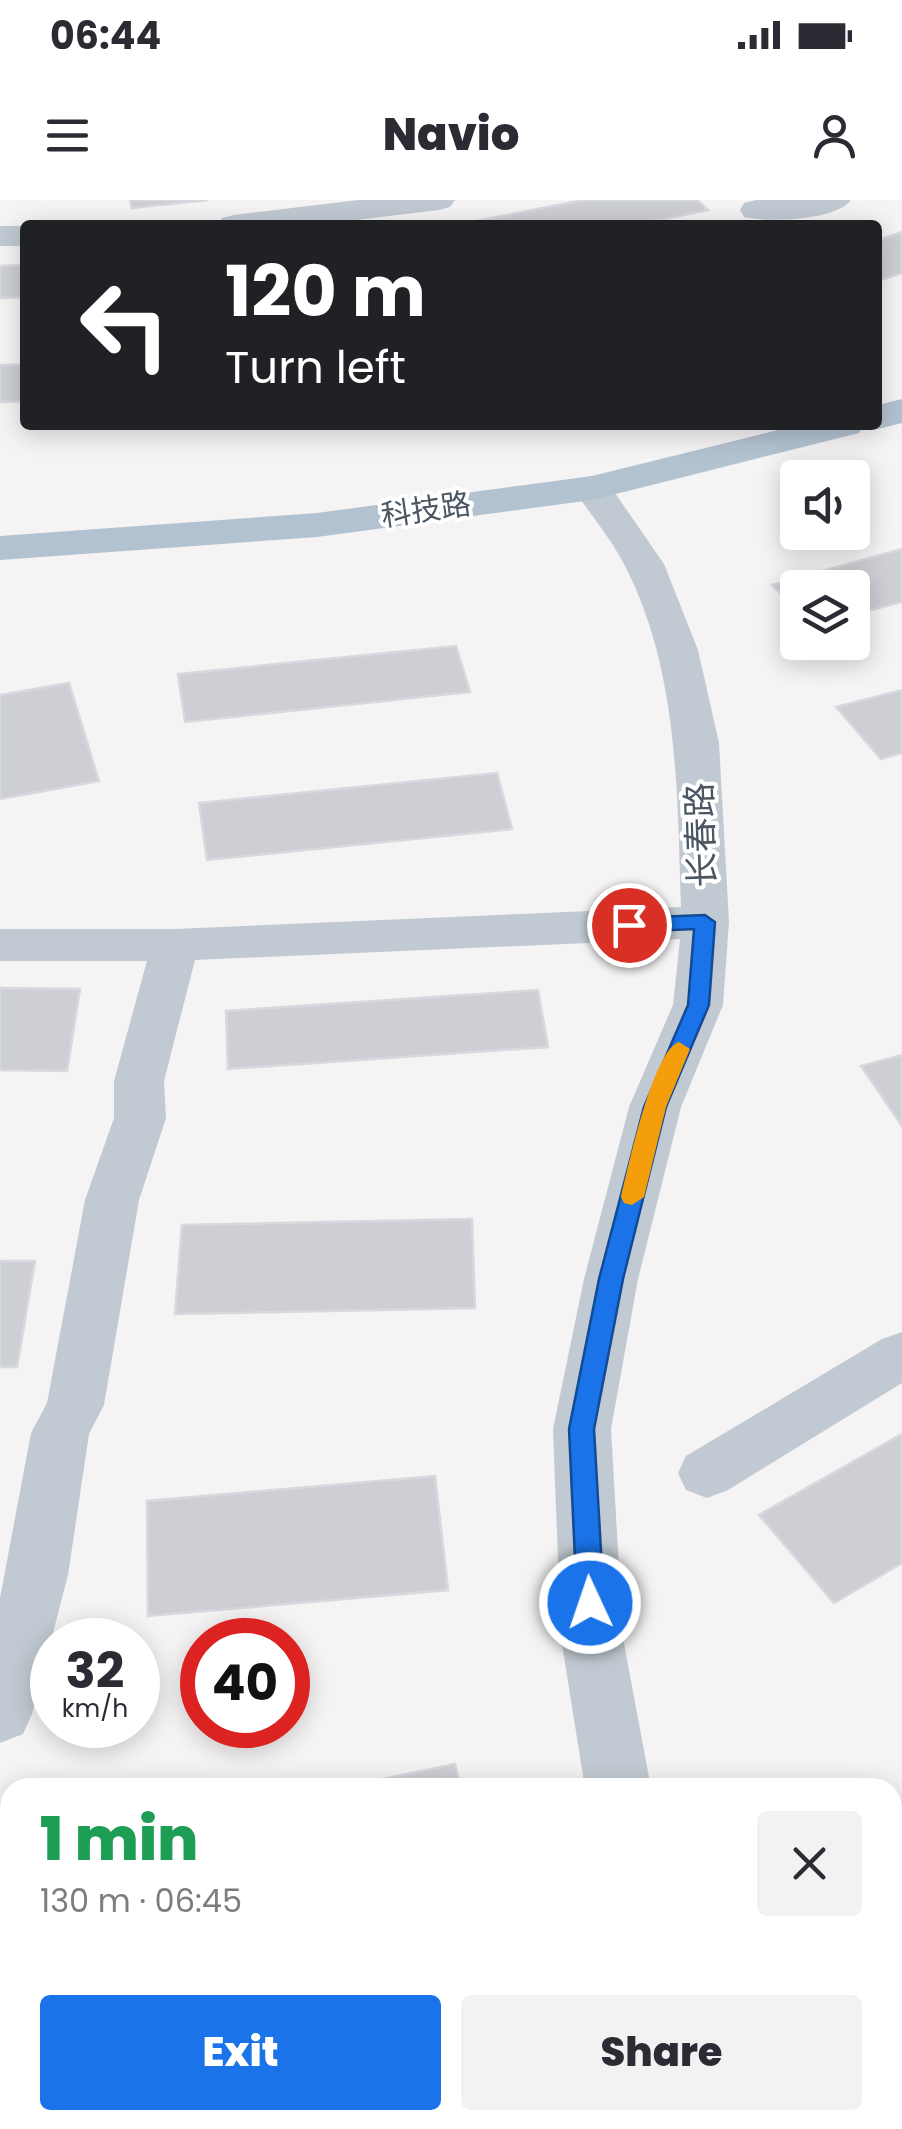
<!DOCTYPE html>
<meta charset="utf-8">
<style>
:root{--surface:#fff;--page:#f2f2f3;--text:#2b2b33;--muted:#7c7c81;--accent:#1a73e8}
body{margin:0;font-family:Poppins,"Noto Sans SC",sans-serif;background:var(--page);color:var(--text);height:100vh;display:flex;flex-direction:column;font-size:38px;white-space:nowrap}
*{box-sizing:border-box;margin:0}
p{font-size:32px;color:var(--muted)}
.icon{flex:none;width:55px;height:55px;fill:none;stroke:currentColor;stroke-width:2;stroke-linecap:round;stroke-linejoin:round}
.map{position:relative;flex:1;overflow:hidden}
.details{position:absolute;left:0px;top:1578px;width:902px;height:352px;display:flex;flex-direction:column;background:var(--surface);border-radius:30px 30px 0 0;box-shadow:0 5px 25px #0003}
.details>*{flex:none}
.banner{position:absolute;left:20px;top:20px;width:862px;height:210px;border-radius:10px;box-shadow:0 5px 25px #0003;background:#202124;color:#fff;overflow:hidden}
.tools{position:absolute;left:780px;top:260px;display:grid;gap:20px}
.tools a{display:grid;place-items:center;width:90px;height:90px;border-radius:10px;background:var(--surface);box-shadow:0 5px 25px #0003;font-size:50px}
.speed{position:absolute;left:30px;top:1418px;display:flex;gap:20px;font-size:50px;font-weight:700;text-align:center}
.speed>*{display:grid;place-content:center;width:130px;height:130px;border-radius:50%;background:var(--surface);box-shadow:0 5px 25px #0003;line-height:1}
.speed small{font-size:25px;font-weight:400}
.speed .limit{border:15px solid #d22;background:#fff;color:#111}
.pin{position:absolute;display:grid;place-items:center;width:85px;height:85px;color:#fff;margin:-42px;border:5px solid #fff;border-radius:50%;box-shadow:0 2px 10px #0007}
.me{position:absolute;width:110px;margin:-55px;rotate:357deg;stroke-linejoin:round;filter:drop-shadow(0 0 8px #0008)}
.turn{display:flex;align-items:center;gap:35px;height:210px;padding:0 40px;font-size:45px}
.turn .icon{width:130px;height:130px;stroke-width:2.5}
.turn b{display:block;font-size:70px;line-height:85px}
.round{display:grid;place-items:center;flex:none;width:105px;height:105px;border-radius:10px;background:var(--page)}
.headline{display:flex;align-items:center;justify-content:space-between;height:170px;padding:0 40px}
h1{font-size:60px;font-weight:800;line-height:75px;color:#1e9e55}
.cta{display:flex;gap:20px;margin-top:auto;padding:20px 40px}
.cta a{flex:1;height:115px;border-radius:10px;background:var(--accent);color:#fff;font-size:40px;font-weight:800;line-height:115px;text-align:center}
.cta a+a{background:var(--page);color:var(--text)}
.status{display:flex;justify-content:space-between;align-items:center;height:70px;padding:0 50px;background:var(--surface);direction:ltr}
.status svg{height:28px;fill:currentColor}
header{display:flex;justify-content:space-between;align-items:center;height:130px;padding:0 40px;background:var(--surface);font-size:45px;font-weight:800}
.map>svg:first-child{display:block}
</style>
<div class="status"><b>06:44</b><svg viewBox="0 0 49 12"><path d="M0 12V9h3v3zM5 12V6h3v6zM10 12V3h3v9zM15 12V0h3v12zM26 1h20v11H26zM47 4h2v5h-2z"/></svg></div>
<header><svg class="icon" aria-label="menu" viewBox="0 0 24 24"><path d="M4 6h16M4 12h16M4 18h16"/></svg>Navio<svg class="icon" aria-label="person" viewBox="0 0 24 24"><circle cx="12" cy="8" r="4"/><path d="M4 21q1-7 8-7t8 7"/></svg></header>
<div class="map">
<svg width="902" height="1929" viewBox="0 0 902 1929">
<rect width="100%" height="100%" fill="#f5f3f3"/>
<g fill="#cdcfd5" stroke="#d7d9de" stroke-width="2.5">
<path d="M130,0h78l-76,8z"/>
<path d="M584,0h113l11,10 -73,15 -174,-1z"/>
<path d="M902,32v41l-24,8v-41z"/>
<path d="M25,65v32l-25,1v-32z"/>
<path d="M0,165h25v36l-25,1z"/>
<path d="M902,349v53l-50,13v-27h-54v23l-26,-26z"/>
<path d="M456,446l14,46 -285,30 -7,-48z"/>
<path d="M69,483l30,98 -99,18v-104z"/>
<path d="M902,490v63l-21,6 -45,-52z"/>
<path d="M497,573l15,56 -305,31 -8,-57z"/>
<path d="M0,788l80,1 -13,82 -67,-1z"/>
<path d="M538,790l10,57 -320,22 -2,-58z"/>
<path d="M902,855v71l-41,-60z"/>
<path d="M472,1019l3,89 -300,6 7,-89z"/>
<path d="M0,1061h35l-18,106h-17z"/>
<path d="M902,1234v129l-68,40 -75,-88z"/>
<path d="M435,1276l13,114 -300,26 -1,-115z"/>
<path d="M455,1564l6,24h-122z"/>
</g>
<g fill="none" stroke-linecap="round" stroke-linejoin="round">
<g fill="#c1cad2" fill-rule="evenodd">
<path d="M359,0h96l-5,7 -11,3 -124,15h-98l5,-7 12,-3z"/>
<path d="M756,0h95c-14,20 -83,23 -107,17l-4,-7 4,-7z"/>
<rect x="0" y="26" width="25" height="20"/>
<path d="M592,276l14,4 58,84 34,86 21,93 10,179 -6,83 -42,102 -43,172 -27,150 12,209 28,150h-66l-24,-150 -8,-209 31,-150 45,-172 44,-102 7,-66 -485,21 -31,121 2,37 -27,82 -35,205 -15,29 -21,141 -36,139 -9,20 -23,9v-145l31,-165 16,-30 38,-203 29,-82v-37l33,-120h-147v-32h175l506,-22c-4,-116 -2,-237 -57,-343 -14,-27 -35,-51 -51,-76l5,-8z"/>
<path d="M902,1132v51l-174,107 -21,8 -21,-8 -8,-17 8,-17 196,-117z"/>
<path d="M710,1920h74l3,9h-73z"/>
</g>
<path fill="#b3c2d1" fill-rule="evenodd" d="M902,199v24l-24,6 -14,-4 -5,8 -267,67 -275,37 -317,23v-24l317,-23 275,-37 206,-51h80v-20z"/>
</g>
<path fill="#1a73e8" stroke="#114b97" stroke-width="2.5" d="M705,715l10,7 -6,83 -43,102 -43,172 -29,150 10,174 -4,8 -10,4 -9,-4 -4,-8 -8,-174 30,-150 45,-172 44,-102 6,-76 -65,3 -10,-7 10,-7z"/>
<path fill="#f59e0b" d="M679,842l11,7 -24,58 -22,90 -12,8 -8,-2 -3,-6c7,-29 32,-147 58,-155z"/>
<g text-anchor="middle" stroke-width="8" stroke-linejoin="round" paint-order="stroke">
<g font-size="30" fill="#4a5661" stroke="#fff">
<text transform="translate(426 310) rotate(-8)" y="10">科技路</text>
</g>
<g font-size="35" fill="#4a5661" stroke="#fff">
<text transform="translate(701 635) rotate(-92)" y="12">长春路</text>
</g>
</g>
</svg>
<div class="tools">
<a><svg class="icon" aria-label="sound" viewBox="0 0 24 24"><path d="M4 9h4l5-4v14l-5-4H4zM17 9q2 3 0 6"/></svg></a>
<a><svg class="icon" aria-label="layers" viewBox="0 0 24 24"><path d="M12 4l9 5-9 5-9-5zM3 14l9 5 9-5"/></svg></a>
</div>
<div class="speed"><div>32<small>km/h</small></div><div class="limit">40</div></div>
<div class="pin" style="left:629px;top:725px;background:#d93025"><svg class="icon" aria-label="arrive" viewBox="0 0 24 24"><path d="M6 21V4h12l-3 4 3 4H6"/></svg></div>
<svg class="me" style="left:590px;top:1403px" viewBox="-20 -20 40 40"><circle r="17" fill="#1a73e8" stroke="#fff" stroke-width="3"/><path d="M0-11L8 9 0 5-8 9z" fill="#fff"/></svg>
<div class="banner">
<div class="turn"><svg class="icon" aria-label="left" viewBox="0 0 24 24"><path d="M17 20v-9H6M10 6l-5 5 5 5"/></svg><div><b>120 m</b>Turn left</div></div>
</div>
<section class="details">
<div class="headline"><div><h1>1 min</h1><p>130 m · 06:45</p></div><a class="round"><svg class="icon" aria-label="close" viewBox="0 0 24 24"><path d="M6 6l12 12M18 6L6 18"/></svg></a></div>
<div class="cta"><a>Exit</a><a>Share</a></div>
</section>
</div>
